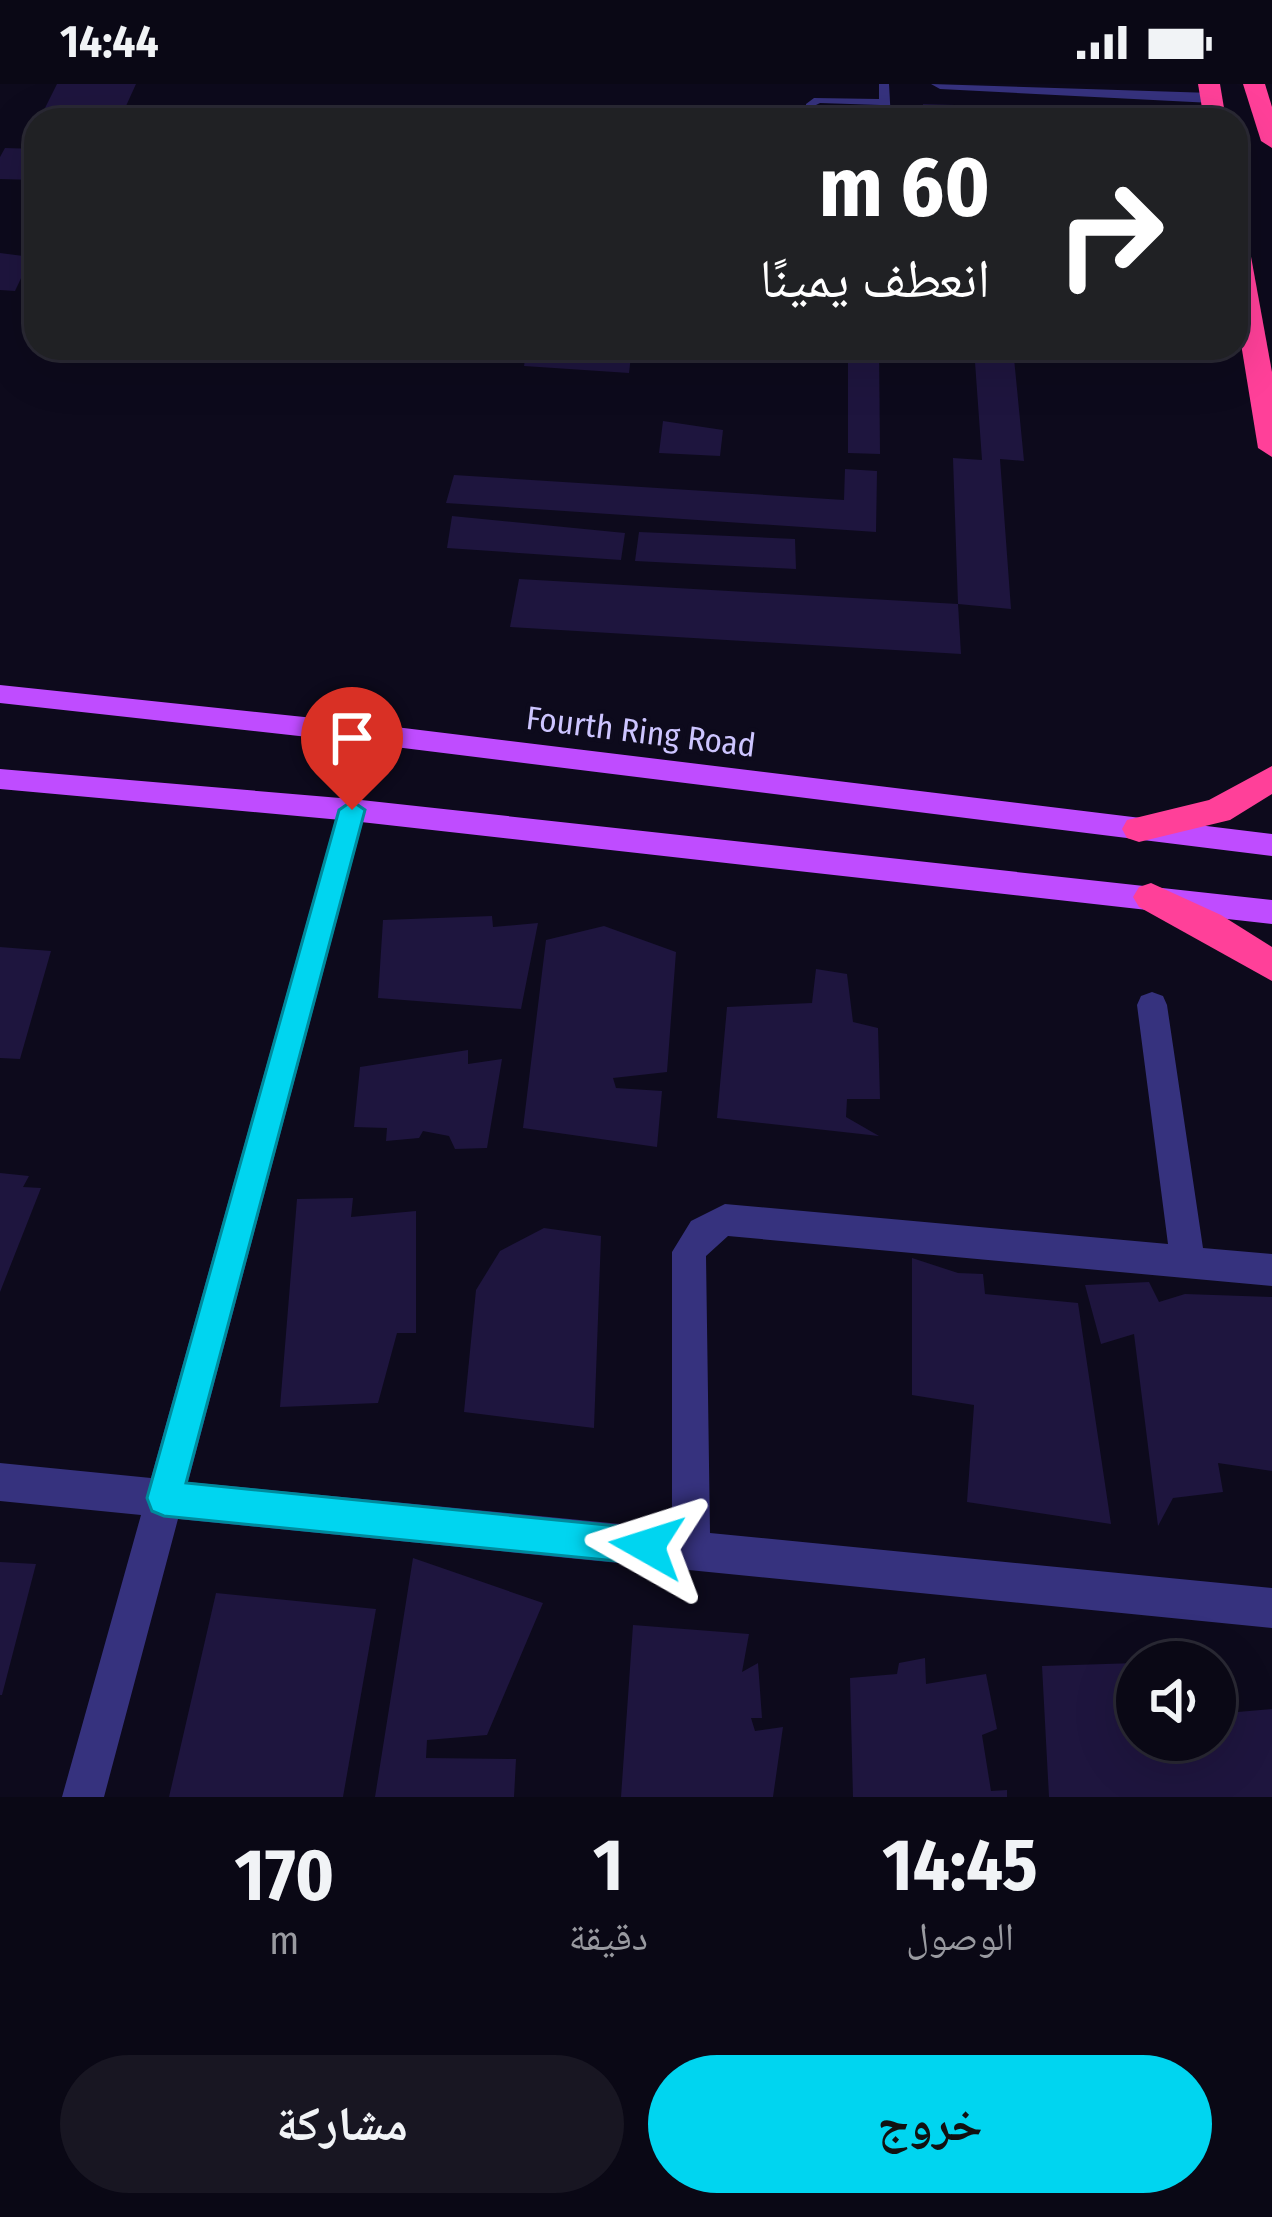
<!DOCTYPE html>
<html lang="ar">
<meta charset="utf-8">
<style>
:root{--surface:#0a0815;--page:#181622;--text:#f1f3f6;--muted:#999aa0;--line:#2a2934;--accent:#00d5f0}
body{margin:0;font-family:"Fira Sans Condensed","Noto Naskh Arabic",sans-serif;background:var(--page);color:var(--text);direction:rtl;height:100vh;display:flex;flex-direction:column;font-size:45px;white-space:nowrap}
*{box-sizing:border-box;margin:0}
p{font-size:39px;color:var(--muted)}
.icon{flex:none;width:66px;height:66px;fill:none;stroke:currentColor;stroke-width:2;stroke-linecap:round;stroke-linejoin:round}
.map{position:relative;height:1713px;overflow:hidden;direction:ltr}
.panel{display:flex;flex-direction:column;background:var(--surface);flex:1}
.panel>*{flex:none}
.banner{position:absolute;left:24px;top:24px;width:1224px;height:252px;border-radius:36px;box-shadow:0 12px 48px #0002,0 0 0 3px var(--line);direction:rtl;background:#202124;color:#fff;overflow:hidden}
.buttons{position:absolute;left:1116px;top:1557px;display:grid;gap:24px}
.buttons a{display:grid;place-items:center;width:120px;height:120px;border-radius:50%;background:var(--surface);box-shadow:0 12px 48px #0002,0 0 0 3px var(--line);font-size:60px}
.pin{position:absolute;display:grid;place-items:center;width:102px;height:102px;color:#fff;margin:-123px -51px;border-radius:50% 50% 50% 0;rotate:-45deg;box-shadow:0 0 12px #0007}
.pin .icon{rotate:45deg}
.me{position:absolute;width:132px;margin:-66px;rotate:276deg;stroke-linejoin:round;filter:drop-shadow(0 0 9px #0008)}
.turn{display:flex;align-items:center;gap:42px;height:252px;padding:0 60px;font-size:54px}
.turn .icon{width:156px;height:156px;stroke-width:2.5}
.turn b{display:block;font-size:84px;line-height:102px}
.eta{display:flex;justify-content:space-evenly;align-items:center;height:204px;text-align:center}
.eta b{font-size:72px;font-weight:700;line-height:84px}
.action{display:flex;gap:24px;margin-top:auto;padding:24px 60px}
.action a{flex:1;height:138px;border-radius:72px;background:var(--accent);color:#111;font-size:48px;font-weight:700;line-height:138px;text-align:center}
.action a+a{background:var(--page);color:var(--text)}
.status{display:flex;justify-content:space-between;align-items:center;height:84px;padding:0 60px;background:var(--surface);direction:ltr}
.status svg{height:33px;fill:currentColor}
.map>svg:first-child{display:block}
</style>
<div class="status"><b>14:44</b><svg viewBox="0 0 49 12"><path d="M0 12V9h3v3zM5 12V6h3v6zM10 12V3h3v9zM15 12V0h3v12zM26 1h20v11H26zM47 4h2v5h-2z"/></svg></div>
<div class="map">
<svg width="1272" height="1713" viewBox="0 0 1272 1713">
<rect width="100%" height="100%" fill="#0d0a1c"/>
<g fill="#1e153e">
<path d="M57,0h79l-15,33 -80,-1z"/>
<path d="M923,20l226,7 3,9h-228z"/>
<path d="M5,64l31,1v31l-36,-1v-22z"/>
<path d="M0,169l31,4 -16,34 -15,-1z"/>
<path d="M527,264h105l-3,25 -105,-7z"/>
<path d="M848,264h31l1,106 -32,-1z"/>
<path d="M974,264h39l11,113 -24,-2 11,150 -53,-5 -5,-146 29,2z"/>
<path d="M663,337l60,9 -3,26 -61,-3z"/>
<path d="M845,385l32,2 -1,61 -430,-29 8,-28 390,25z"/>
<path d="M452,432l173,17 -4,27 -174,-12z"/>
<path d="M639,448l156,7 1,30 -161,-8z"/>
<path d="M519,495l439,25 3,50 -451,-27z"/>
<path d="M492,832l1,11 45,-4 -17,86 -143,-11 5,-78z"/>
<path d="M604,842l72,26 -9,120 -54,6 3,10 46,3 -5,56 -134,-19 23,-188z"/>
<path d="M0,863l51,4 -31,108 -20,-1z"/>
<path d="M816,885l31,5 6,48 25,6 2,71h-33l-1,18 33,19 -162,-18 10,-111 85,-4z"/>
<path d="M468,966v14l34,-5 -15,89 -32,1 -6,-13 -26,-5 -4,7 -33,3 1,-13 -33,-1 6,-60z"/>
<path d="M0,1089l29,3 -6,11 18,1 -41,104z"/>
<path d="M353,1114l-2,19 65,-6v122h-19l-19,70 -98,4 17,-208z"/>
<path d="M544,1144l57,8 -7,192 -130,-16 12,-122 24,-39z"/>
<path d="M912,1174l46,15 25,1 2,20 93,9 33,221 -144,-22 7,-97 -62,-10z"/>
<path d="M1149,1198l10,20 26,-8 87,3v174l-54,-8 5,29 -50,6 -15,28 -24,-192 -33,10 -16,-59z"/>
<path d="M413,1474l130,45 -56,132 -60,5 -1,18 90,1 -2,38h-139z"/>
<path d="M0,1478l36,2 -34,131h-2z"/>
<path d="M216,1509l160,16 -33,188h-174z"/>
<path d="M633,1541l116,9 -7,38 16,-9 4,55h-11l4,13 28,-4 -10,70h-152z"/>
<path d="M925,1574l1,26 60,-10 11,55 -15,6 9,56 16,-1v7h-154l-3,-119 47,-4 2,-11z"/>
<path d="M1137,1579v77h78v-26l57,-5v88h-223l-7,-131z"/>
</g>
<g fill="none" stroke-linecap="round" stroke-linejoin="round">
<path fill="#36327e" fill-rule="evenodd" d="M879,0h10l2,36h-10l-1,-15 -60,-2 -4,2v15h-10v-16l8,-6 65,1z"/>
<g fill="#36327e" fill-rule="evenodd">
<path d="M931,0l281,9 9,5 -9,5 -272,-14z"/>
<path d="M352,715l14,11 -178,672 484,47v-277l19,-31 34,-17 443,40 -31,-239 4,-9 11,-4 11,4 4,9 36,243 69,6v32l-544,-50 -22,20 4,277 562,55v40l-1094,-109 -74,278h-42l79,-282 -141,-14v-38l151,15 187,-668z"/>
</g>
<g fill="#bf4cff" fill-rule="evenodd">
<path d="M0,601l371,39 901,110v22l-901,-112 -371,-41z"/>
<path d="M0,685l352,30 920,101v24l-920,-103 -352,-32z"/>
</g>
<g fill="#ff4099" fill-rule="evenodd">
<path d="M1198,0h22l6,36h-22z"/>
<path d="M1243,0h22l7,23v41l-11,-7z"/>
<path d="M1236,149l12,7 24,132v85l-14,-9 -22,-135z"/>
<path d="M1272,682v28l-42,26 -91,22 -12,-4 -5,-9 5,-9 82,-20z"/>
<path d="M1151,799l70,32 51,32v34l-133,-74 -6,-10 6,-10z"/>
</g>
</g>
<path fill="#00d5f0" stroke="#008a9c" stroke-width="3" d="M352,717l13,9 -179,673 461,46 13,5 5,12 -5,13 -13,5 -483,-48 -12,-5 -5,-13 192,-688z"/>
<g text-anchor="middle" stroke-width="9" stroke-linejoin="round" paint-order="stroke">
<g font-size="33" fill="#cdc5ff" stroke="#0d0a1c">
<text transform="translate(641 647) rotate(7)" y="12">Fourth Ring Road</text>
</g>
</g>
</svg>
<div class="buttons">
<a><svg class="icon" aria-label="sound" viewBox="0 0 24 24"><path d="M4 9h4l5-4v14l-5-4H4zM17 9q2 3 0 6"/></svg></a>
</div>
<div class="pin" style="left:352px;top:726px;background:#d93025"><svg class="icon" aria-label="arrive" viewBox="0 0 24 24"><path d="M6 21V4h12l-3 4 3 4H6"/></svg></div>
<svg class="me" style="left:647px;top:1462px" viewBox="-20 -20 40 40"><path d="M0-17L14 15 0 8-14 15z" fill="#00d5f0" stroke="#fff" stroke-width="4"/></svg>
<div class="banner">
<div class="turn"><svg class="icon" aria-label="right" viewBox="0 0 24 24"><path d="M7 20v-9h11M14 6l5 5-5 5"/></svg><div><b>60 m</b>انعطف يمينًا</div></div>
</div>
</div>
<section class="panel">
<div class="eta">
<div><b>14:45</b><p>الوصول</p></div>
<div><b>1</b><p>دقيقة</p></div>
<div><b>170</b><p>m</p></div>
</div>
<div class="action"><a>خروج</a><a>مشاركة</a></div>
</section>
